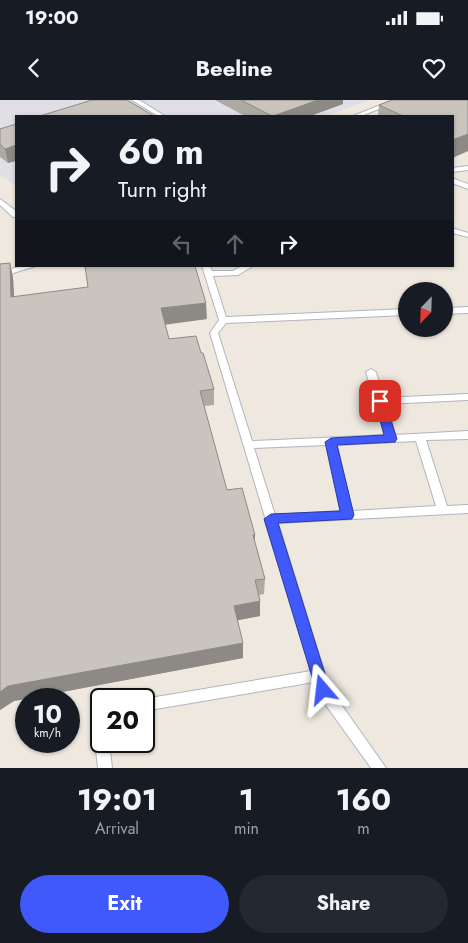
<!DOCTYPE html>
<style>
:root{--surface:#171b24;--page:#242831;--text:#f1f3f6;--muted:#9ea1a6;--accent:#3f59fb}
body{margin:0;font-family:Jost,sans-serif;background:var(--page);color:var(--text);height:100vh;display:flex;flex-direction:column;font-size:19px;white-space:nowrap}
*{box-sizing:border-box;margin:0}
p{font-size:16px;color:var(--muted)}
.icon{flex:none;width:28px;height:28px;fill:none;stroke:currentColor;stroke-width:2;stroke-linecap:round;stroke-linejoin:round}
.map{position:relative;height:668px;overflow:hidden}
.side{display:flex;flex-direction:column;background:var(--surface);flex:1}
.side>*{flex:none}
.top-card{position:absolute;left:15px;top:15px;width:439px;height:152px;border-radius:0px;box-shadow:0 1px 4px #0004;background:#171b24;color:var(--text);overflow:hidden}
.needle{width:32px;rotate:203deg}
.tools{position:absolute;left:398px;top:182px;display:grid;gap:10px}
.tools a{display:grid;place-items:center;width:55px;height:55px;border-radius:50%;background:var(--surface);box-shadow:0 1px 4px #0004;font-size:25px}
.speed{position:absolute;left:15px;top:588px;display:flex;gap:10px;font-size:25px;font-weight:700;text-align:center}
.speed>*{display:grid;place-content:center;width:65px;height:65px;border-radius:50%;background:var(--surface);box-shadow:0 1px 4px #0004;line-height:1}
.speed small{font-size:12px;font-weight:400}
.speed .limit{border:2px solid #111;border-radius:8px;background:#fff;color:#111}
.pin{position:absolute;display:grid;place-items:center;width:42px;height:42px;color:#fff;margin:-21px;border-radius:10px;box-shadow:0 2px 8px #0006}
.me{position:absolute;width:55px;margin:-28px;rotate:343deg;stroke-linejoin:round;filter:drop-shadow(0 0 4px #0008)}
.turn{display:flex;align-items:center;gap:18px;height:105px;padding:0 20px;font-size:22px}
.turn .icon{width:65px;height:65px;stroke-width:2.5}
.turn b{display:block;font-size:35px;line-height:42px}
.lanes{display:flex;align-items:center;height:48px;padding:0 20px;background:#0003;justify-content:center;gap:25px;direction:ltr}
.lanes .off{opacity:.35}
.eta{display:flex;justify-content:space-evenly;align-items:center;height:85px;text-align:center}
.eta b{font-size:30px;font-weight:700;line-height:35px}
.primary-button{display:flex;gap:10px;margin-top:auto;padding:10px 20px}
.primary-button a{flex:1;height:58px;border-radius:30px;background:var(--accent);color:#fff;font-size:20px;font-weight:700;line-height:58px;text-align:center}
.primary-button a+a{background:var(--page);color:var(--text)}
.status{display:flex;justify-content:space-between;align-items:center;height:35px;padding:0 25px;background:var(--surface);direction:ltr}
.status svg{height:14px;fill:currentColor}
header{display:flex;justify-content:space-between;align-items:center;height:65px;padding:0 20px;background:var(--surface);font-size:22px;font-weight:700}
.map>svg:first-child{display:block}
</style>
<div class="status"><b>19:00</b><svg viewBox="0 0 49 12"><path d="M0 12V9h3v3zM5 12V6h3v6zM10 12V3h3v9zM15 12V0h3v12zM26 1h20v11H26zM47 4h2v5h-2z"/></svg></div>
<header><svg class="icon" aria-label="back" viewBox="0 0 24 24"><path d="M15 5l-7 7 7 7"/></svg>Beeline<svg class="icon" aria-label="heart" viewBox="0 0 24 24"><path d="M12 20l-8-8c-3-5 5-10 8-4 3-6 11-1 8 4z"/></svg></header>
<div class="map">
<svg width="468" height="668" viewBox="0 0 468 668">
<rect width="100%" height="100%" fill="#eee8df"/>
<path fill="#e1dfe6" d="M0,0h370l-44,16h-310v71l-16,-13z"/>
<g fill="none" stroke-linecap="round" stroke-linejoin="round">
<defs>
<g id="lane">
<path d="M132,0h7l26,16h-7z"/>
<path d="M393,0h9l-41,16h-8z"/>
<path d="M468,66v4l-16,2v-4z"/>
<path d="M452,78l16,6v5l-16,-6z"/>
<path d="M0,99l16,12v6h-3l-13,-12z"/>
<path d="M452,128l16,5v4l-16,-4z"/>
<path d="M22,166h14l-36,11v-5z"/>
<path d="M202,166h8l2,5h21l9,-5h11l-15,9 -25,1 13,41 180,-8v6l-180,8 -8,10 34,108 133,-6 -19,-63 5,-3 5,3 7,26 85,-4v6l-83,4 10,31 73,-4v8l-42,1 21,66 21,-1v8l-190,10 51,164 57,81h-15l-53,-74 -4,-12 -170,29v-12l167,-28 -101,-338 9,-13zM416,341l20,65 -84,5 -15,-66zM327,345l14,66 -66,4 -21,-67z"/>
<path d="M468,207v6l-24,1v-6z"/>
<path d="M101,606v27l-5,-1c-3,-8 -3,-17 0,-24z"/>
<path d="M101,635v6h8l3,27h-14l-3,-27 2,-5z"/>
</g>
</defs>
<use href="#lane" stroke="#b2b4c0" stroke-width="2"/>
<use href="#lane" fill="#fff" fill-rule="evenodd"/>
</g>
<g fill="#ada9a3">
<path d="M215,0h128v4l-33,12h-65z"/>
<path d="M468,0v51l-16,7v-42h-74l1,-11z"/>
<path d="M16,24l-8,39 -8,-6v-28z"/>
<path d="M10,163l3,15 1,18 193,23 -42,5 4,15 32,14 13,36v16l-10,1 23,84 28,45v10l10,34 -1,15 -5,1 1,6v15l-23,4 6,38 -229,43 -14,9v-446z"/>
</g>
<g fill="#8d8a85">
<path d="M318,0h25v4l-33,12h-37z"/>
<path d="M468,34v17l-16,7 1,-18z"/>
<path d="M16,45v16l-8,2 -3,-14z"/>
<path d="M10,163l3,15 2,35 -4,-16z"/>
<path d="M206,203l1,16 -44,6 -2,-17z"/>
<path d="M253,435h2v16z"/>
<path d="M260,501v15l-26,5v-15z"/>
<path d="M243,543v15l-229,43 -14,9v-18l8,-6z"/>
</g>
<g fill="#c9c5be" stroke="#8d8a85">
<path d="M92,0h35l27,16h-114z"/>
<path d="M241,0h77l-45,16h-1z"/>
<path d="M392,0h76v34l-16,6v-24h-49l-24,-11z"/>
<path d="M16,24v21l-11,4 -5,-5v-15z"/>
<path d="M10,163l1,34 77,-10 -3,-21h110l11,37 -45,5 8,31 27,-3 5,17h2l11,36 -14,2 27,99 15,-2 13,47h-2l12,44 -10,1 5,21 -26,5 9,37 -235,43 -8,6v-428z"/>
</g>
<path fill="#3f59fb" stroke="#293aa3" d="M380,297l5,4 12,38 -2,3 -58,3 17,70 -2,4 -74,4 52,167 -2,5 -5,2 -5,-2 -2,-5 -52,-171 7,-5 69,-3 -15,-69 6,-4 53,-3 -9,-34z"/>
</svg>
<div class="tools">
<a><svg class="needle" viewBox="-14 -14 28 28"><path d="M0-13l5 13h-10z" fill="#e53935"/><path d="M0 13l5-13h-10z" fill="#9ea1a6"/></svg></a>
</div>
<div class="speed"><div>10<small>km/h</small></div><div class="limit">20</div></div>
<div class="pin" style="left:380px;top:301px;background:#d93025"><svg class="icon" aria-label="arrive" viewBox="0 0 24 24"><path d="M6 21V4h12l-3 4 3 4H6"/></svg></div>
<svg class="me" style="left:323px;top:590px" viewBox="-20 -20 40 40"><path d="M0-17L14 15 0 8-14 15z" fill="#3f59fb" stroke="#fff" stroke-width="4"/></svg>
<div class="top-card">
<div class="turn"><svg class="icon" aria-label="right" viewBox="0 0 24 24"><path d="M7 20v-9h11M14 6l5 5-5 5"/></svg><div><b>60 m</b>Turn right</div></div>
<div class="lanes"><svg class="icon off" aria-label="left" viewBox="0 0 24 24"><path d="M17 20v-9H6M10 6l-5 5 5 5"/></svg><svg class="icon off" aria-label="ahead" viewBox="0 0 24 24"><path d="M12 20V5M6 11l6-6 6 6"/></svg><svg class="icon" aria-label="right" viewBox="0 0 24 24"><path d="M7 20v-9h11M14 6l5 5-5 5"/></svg></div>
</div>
</div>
<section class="side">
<div class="eta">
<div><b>19:01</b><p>Arrival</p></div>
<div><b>1</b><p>min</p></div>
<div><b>160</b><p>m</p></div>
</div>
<div class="primary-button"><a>Exit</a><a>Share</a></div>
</section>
